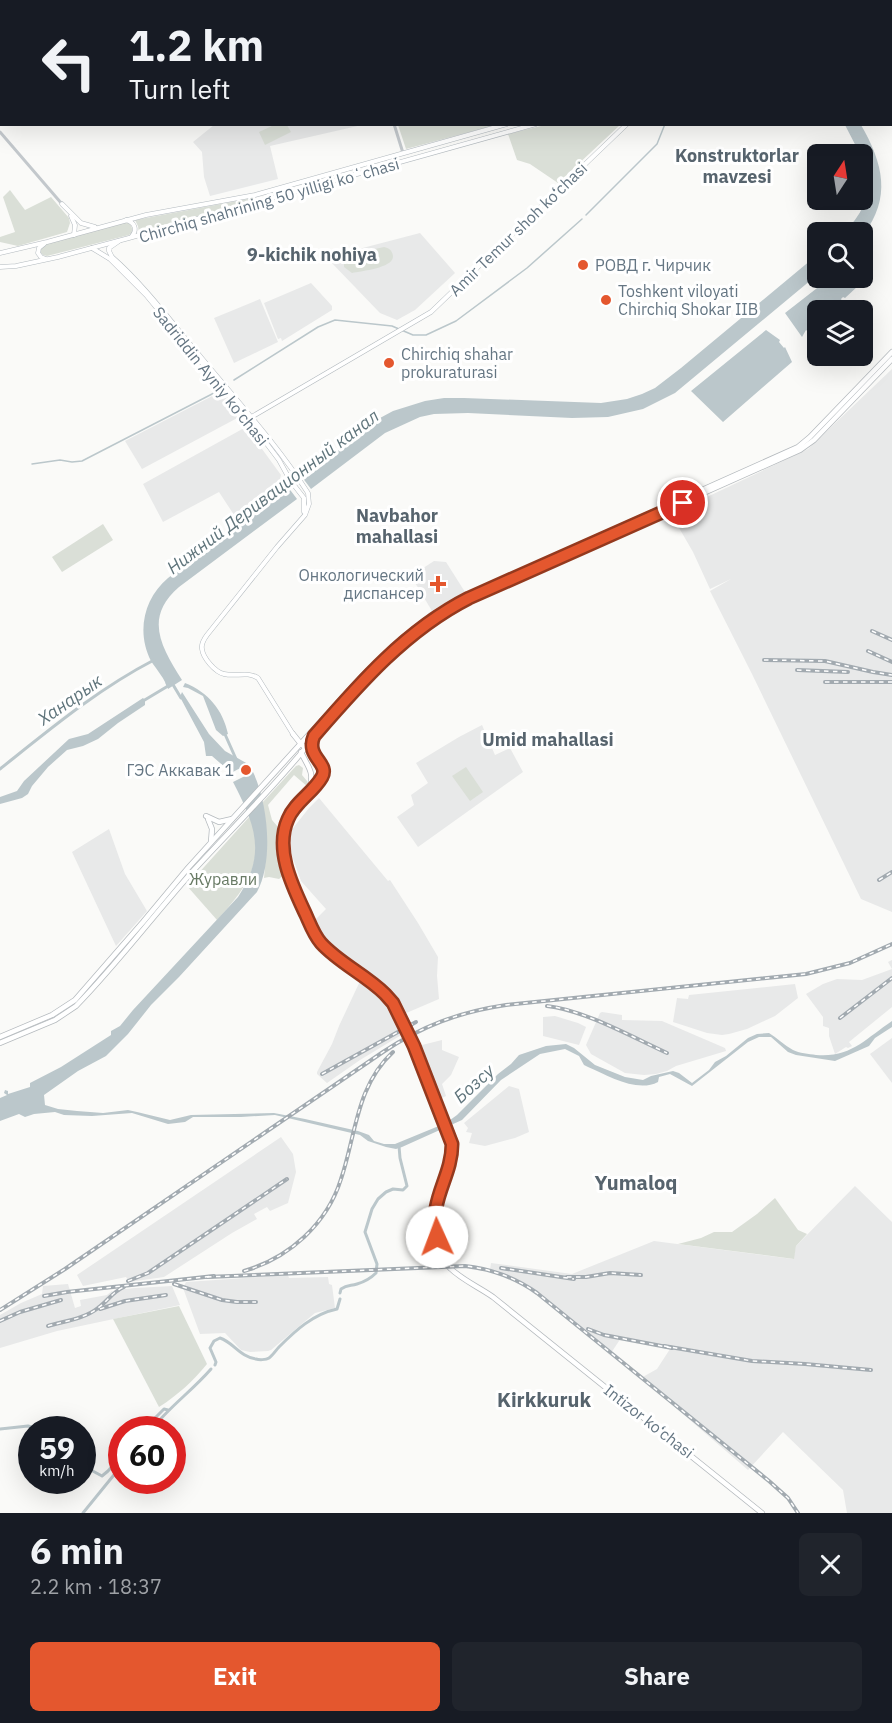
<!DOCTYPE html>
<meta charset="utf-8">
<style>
:root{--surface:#171b24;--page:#20242c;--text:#f1f3f6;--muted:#9ea1a6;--accent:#e4572e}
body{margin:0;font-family:"IBM Plex Sans",sans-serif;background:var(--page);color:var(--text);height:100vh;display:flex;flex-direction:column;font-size:22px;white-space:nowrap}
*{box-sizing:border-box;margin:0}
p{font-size:20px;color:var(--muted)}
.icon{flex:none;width:33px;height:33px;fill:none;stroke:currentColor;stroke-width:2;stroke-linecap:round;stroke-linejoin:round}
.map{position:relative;height:1513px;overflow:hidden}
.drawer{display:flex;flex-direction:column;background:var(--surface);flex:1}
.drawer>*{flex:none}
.top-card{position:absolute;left:0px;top:0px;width:892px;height:126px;box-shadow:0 6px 24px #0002;background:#171b24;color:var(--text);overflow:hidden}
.needle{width:39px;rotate:12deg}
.controls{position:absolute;left:807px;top:144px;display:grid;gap:12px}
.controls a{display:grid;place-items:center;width:66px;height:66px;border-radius:9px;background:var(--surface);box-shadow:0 6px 24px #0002;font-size:30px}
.speed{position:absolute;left:18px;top:1416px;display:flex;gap:12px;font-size:30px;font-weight:700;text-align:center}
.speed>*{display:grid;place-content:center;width:78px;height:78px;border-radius:50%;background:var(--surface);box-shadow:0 6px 24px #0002;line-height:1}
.speed small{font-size:15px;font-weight:400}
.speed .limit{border:9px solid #d22;background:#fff;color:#111}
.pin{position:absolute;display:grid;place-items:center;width:51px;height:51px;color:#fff;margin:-26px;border:3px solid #fff;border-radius:50%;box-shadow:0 2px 6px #0007}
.me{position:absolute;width:66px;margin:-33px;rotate:358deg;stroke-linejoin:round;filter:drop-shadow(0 0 4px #0008)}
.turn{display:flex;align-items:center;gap:21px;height:126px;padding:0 30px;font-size:27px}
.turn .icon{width:78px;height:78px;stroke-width:2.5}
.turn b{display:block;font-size:42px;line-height:51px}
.round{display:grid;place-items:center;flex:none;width:63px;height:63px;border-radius:9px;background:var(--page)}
.overview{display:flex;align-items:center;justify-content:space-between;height:102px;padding:0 30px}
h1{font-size:36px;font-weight:700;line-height:45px}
.action{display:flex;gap:12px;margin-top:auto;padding:12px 30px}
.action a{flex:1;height:69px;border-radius:9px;background:var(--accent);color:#fff;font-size:24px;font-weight:700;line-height:69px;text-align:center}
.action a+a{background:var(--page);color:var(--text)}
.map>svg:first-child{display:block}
</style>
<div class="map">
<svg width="892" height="1513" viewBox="0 0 892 1513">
<rect width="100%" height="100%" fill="#fafaf8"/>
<g fill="#e8e9e9">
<path d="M214,125h148l-92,21 8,33 -68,17 -6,-19 -2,-25 -9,-10z"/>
<path d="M420,233l35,40 -40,37 -18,10 -17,-7 -51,-53 3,-4z"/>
<path d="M311,283l21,23v4l-50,31 -1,-3 -3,1 -14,-36z"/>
<path d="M260,299l18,43 -44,21 -20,-45z"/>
<path d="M892,369v543l-31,-13 -109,-225 -42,-83 21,-12 -21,10 -17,-37 -22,-38 137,-65z"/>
<path d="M222,391l19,25 -99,53 -17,-28z"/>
<path d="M246,427l35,48 -3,11 -42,32 -17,-26 -56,30 -20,-38z"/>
<path d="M434,561l12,1 19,30 -33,19 -21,-35z"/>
<path d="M482,725l13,30 15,-7 13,24 -105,75 -21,-30 17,-12 -3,-10 17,-12 -12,-20 43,-26z"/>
<path d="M319,798l69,83 2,-1 28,43 20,34 -1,19 2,23 -35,15 -17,-28 -66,-49 -7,-16 12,-12 -25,-28 -10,-28 -1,-21 19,-24z"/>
<path d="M109,829l16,45 22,37 -31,35 -44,-94z"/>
<path d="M892,960v47l-43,35 3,4 -4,2 -2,-1 -11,7 -6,-18v-8l-6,-2v-9l-17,-23 17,-10 14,-5 25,1 30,-11 -4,-7z"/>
<path d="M361,979l18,13 10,14 14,28 -43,26 -33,23 -10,-9v-2l15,-28 7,-18z"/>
<path d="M795,984l3,14 -23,18 -28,13 -18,5 -7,1 -15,-2 -34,-11 4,-24 11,1 1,-4z"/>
<path d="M602,1012l20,3v5l40,1 63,27 1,3 -50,15 -9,5 -11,3 -12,1 -19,-2 -34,-19 -5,-9 14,-32z"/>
<path d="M555,1016l23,7 8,4 -7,18 -36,-9v-19z"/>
<path d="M892,1038v45l-22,-29z"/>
<path d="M442,1040v10l17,7 -8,18 -9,9 4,12 -8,4 -20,-54z"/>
<path d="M509,1086l10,3 10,43 -14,6 -30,8 -16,-3 3,-10 -6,-1 2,-4 -4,-5z"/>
<path d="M281,1137l12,17 3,18 -8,31 -18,8 -3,-4 -13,7 3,5 -25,14 -68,44 -35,5 -3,-5 -43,9 -6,-11z"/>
<path d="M855,1186l37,36v291h-45l-4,-23 -60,-58 -35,38 -107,-92 16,-9 13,-20 -21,-6 -28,-5 -10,15 -91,-72 -30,-11 1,-7 81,11 82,-33 139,18 3,-13z"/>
<path d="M288,1275l1,3 39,-1 1,7 3,1 3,23 -20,5 -44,37 -3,1 -18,1 -9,-2 -16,-17 -25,1 -17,-46 3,-6z"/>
<path d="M68,1284l7,24 6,-2 -1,-6 27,-5 5,-4 2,2 3,-3 18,-2 37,-2 8,19 -123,26 -57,17v-33l21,-12 21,-9 1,-8z"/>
</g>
<g fill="#dadfd7">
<path d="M287,125l4,7 -26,13 -6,-13 15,-7z"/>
<path d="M398,125v-1l98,1 -90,24z"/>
<path d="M545,125v-1l75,1 -62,58 -28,-19 -13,-4 -9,-26z"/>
<path d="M10,190l15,20 26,-13 18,21 1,5 -3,9 -49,14 -18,-4v-5l15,-5 -12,-35z"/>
<path d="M253,198v3l-114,32 -1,-7 -3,-6z"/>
<path d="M125,222l5,2c3,4 3,9 -1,11l-82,21 -4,-1 -2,-2v-4l3,-4z"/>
<path d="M384,247c5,1 9,4 9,10 -1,11 -31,14 -41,16l-8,-6v-7l4,-5z"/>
<path d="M103,524l10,16 -51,32 -10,-15z"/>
<path d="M299,765l4,3 -1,7 5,6 1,6 -14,-12 -26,30 4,15 6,7v22l7,25 -6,5 -10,-2 -5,1 3,-35 -5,-40 34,-37z"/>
<path d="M466,767l17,25 -13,9 -18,-25z"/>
<path d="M250,816c16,46 -3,71 -33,104l-30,-34z"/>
<path d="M775,1198l23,32 9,4 -11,12 -2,13 -116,-15 23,-6 13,-6h18l25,-18z"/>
<path d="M179,1306l28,58c-14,17 -29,31 -48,43l-46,-88z"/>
</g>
<g fill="#bbc7cb">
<path d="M845,125h16c22,38 31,73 2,110l-1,-3h-18c17,-16 27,-35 23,-59 -2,-7 -5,-12 -5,-19h-2z"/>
<path d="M817,255v20l-142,118 -32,16 -35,8 -36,1 -104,-5 -34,1 -14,3 -35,16 -74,56 -9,-12 78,-59 13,-7 32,-10 19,-3h20l137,5 26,-4 15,-5 13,-6 26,-20z"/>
<path d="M830,278h22l6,8 -13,12 -2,-1 -2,2 1,2 -1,5 -4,4h-19l-1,17 -7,6 -4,-3 -4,7 -17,-24z"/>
<path d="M766,330l14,10 -1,2 5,6 1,-1 7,15 -69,60 -32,-31z"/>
<path d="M288,487l9,12 -118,88c-36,31 -17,61 3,93l-14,9c-3,-10 -11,-19 -17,-28 -15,-29 -7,-63 17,-83z"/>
<path d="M185,683c23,9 38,27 43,51l-5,2 -7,-6 -13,-34 -15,-8 -5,-1z"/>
<path d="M182,692l27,42 16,17 23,13 -19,10 -2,-5 -15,-13h-6l-2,-14 -24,-45z"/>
<path d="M143,698l2,2v5l-27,18 -20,16 -15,7 -16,4 -19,17 -16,19 -4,8 -6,4 -22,6v-7l17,-6 7,-10 45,-42 19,-5z"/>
<path d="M253,772c15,31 21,89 4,120l-78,85 -28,28 -23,29 -22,22 -28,15 -34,24 1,10 13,4 19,2 26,2 25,-3 9,2 33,8 21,-5 83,-2 31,6 53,12 11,4 5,6 10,3h11l51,-21 11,-8 41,-41 13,-10 8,-9 27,-9 20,-2 8,4 21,17 30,12 18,3 8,-4 22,-5 6,2 13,10 17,-13 6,-8 11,-6 22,-18 9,-4 12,-1c8,5 15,12 24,17 6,3 16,4 23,5 35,3 49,-16 76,-34v6l-17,11 -6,8 -34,15 -39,-6 -8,-3 -17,-15h-12l-11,5 -56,44 -22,-12 -11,3 -1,5c-21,11 -49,-6 -70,-15l-4,-2 -5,-9 -14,-7 -25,5 -39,26 -39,40 -60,27 -6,2 -10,-2 -18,-6 -8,-6 -85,-20 -34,2h-48l-8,5 -17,2 -36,-11 -40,3 -28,-1 -9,-3 -21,2 -9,3 -6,-3 -19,7v-23l7,-3 -3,-2 1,-3 3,1v3l22,-7v-4l31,-16 50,-32v-4l9,-5 13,-16 105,-113c29,-44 17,-72 -5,-115z"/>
</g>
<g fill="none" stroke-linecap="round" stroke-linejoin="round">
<g stroke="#bbc7cb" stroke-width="1.5">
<path d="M391,0l1,2"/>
<path d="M586,215l71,-71 8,-20"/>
<path d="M234,380l84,-53 17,-7 57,6 21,9h13l30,-14 71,-53 55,-49"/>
<path d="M32,464l28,-4 12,2 10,-1 132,-68"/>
</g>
<g stroke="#bbc7cb" stroke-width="3">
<path d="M172,683l9,15"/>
<path d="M143,701l25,-15 -1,-3"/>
<path d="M224,732l12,27"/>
<path d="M0,769c49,-39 98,-80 154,-109"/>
<path d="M340,1293l1,-4c6,-4 9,-3 16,-5 7,-2 14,-6 19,-11l1,-9 -12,-32 7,-23 6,-10 8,-7 7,-3 10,1 4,-4 -7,-28 -1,-12"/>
<path d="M215,1365l1,-3 -6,-14 4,-7 6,-3c13,4 20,19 36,21 3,1 10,1 13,-1 4,-3 7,-8 10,-11 16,-16 34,-33 58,-38l3,-10"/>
<path d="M0,1429l28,-3 15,4"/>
<path d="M143,1430l21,-21 4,1"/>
<path d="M151,1430c18,-23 41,-39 60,-61"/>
<path d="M82,1460l7,9 13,7 6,-5 14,-16"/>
<path d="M83,1513l39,-48"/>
</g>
<defs>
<g id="secondary">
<path d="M755,2l2,-2"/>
<path d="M62,204l19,19 14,4"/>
<path d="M71,216l4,9 -1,10"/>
<path d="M126,220c8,2 12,9 6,16"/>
<path d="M119,241l-10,7v3l3,6c33,29 59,65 88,99 37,45 77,88 108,137l1,11 -4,11 -28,32 -70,88c-3,4 -6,9 -5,14 1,9 13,23 22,25 12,3 23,-3 34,4l35,56"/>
<path d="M44,244l-5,4 -1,5 3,4 5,2"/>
<path d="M92,248l18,11 36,36 102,124 31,41 11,20 14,18v14"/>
<path d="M0,253l47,-11 99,-27 109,-20 252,-71"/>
<path d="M0,267l16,-1 42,-9 71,-19 407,-114"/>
<path d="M248,419l183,-107 196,-188"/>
</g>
<g id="primary">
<path d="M293,734l8,10 13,11 9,12 1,4 -3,8 -28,32 -9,19 -1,19 8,34 29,58 22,20 40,30 10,12 22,43 38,97c1,15 -7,31 -11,45 -8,24 -10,60 9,80 12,12 29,19 43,29l269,216"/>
<path d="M301,752c7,16 15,20 7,39"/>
<path d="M206,816l13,6 13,-3"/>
<path d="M208,819l4,10 -1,13"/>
<path d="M0,1037l52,-22 23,-15 68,-78 45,-54 174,-192 39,-37 29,-23 44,-24 324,-145 12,-10 82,-85"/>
<path d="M0,1043l55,-23 21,-14c41,-42 77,-90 116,-134 35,-38 72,-75 105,-114 53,-63 104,-128 180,-164l323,-144 14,-10 78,-81"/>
</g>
</defs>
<use href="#secondary" stroke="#b3babf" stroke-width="5"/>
<use href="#primary" stroke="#b5babe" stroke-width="6"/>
<g stroke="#c3c8cc" stroke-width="3">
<path d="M359,0l1,2"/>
<path d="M394,124l9,29"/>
<path d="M0,132l62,72"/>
</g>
<use href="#secondary" stroke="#fff" stroke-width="4"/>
<use href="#primary" stroke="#fff" stroke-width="4.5"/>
<defs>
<g id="rail">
<path d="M872,631l20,9"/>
<path d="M868,651l24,11"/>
<path d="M764,660l61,1 48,11 19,3"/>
<path d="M797,670l51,2"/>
<path d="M825,682h67"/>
<path d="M879,880l13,-8"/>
<path d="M547,1006c37,4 85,31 120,47"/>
<path d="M840,1018l52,-40"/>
<path d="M322,1074l94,-52"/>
<path d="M501,1268l73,11"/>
<path d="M244,1271c45,-13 83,-47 97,-92 15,-44 15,-93 52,-127"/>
<path d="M207,1277l258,-11c27,3 51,12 72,27l232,188 19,17 10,15"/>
<path d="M567,1277h19l24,-4 31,2"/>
<path d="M128,1281l20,-8 139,-94"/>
<path d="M174,1284l48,16 15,2h19"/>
<path d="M44,1296l23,-4 147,-16"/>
<path d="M100,1309l25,-8 41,-6"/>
<path d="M0,1310l65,-41 318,-217c39,-26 76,-40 123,-47l300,-31 44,-11 42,-19"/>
<path d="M0,1321l20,-9 41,-12"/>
<path d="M48,1326c17,-5 36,-7 50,-18 10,-7 14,-16 26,-21"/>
<path d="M588,1329l16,6 68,13"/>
<path d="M664,1346l88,15 53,3 66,6"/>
</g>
</defs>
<use href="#rail" stroke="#a2aab0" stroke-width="4"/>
<use href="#rail" stroke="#fff" stroke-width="1.5" stroke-dasharray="4.5" stroke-linecap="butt"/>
</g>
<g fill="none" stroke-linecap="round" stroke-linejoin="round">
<defs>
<path id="route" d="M437,1237c-9,-38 15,-59 15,-93l-38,-98 -21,-43 -8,-9c-19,-19 -46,-31 -64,-51 -7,-8 -11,-19 -15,-28 -13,-28 -32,-65 -18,-96 7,-17 25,-26 34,-42 8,-14 -17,-20 -8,-41 46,-53 92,-106 155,-138l214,-95"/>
</defs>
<use href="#route" stroke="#94391e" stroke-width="15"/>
<use href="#route" stroke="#e4572e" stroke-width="10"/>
</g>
<g fill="#e4572e" stroke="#fff" stroke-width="2">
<circle cx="583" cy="265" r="6"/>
<circle cx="606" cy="300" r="6"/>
<circle cx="389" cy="363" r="6"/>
<path d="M435 575h6v6h6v6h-6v6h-6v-6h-6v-6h6z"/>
<circle cx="246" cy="770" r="6"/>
</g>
<g text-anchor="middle" stroke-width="6" stroke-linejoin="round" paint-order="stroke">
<g font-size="16" fill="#657683" stroke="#fff">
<text transform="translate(269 200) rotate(-16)" y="6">Chirchiq shahrining 50 yilligi koʻchasi</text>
<text transform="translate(518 229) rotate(-44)" y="6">Amir Temur shoh ko‘chasi</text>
<text transform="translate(211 376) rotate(51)" y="6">Sadriddin Ayniy ko‘chasi</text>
<text transform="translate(649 1421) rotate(38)" y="6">Intizor ko‘chasi</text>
</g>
<g font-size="16" fill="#657683" stroke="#fff" text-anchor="start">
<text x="595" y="271">РОВД г. Чирчик</text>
<text x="618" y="297">Toshkent viloyati<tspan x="618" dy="18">Chirchiq Shokar IIB</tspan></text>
<text x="401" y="360">Chirchiq shahar<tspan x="401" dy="18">prokuraturasi</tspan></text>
<text x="424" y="581" text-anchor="end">Онкологический<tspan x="424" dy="18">диспансер</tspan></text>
<text x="234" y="776" text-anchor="end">ГЭС Аккавак 1</text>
</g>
<g font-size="16" fill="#687a64" stroke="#fff">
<text x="223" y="885">Журавли</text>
</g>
<g font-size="18" font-weight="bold" fill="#57646e" stroke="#fff">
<text x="737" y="162">Konstruktorlar<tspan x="737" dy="21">mavzesi</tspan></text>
<text x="312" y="261">9-kichik nohiya</text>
<text x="397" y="522">Navbahor<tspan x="397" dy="21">mahallasi</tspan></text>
<text x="548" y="746">Umid mahallasi</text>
</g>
<g font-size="18" font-style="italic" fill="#60757c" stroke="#fff">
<text transform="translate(273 492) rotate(-37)" y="6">Нижний Деривационный канал</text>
<text transform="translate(70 700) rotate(-35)" y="6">Ханарык</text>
<text transform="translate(474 1084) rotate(-42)" y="6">Бозсу</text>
</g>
<g font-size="20" font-weight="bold" fill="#57646e" stroke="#fff">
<text x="636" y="1190">Yumaloq</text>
<text x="544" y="1407">Kirkkuruk</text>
</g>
</g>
</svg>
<div class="controls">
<a><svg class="needle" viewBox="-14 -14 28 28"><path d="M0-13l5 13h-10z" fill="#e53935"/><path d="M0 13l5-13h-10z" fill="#9ea1a6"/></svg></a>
<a><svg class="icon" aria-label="search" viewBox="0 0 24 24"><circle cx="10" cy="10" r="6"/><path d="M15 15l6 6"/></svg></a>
<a><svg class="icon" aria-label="layers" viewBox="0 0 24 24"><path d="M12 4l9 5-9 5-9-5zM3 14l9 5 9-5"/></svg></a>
</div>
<div class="speed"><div>59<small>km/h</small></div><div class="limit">60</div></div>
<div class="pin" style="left:683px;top:503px;background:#d93025"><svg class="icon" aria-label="arrive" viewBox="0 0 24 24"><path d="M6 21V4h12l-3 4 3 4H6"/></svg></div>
<svg class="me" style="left:437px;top:1237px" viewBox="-20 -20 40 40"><circle r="19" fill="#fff"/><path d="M0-13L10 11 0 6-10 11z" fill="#e4572e"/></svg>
<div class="top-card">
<div class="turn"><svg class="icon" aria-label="left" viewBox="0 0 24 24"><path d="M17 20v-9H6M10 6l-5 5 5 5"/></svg><div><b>1.2 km</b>Turn left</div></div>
</div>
</div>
<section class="drawer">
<div class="overview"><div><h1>6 min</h1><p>2.2 km · 18:37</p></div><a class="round"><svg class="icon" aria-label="close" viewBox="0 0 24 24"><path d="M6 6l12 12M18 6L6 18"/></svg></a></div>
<div class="action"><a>Exit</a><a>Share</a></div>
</section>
